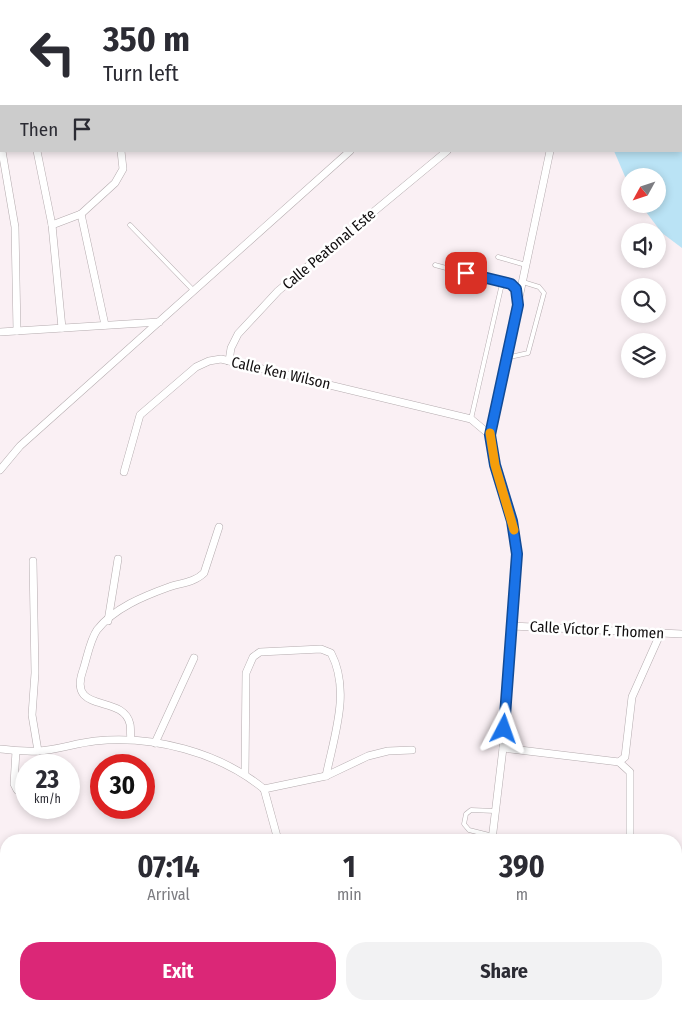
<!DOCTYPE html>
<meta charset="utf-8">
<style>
:root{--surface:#fff;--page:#f2f2f3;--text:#2b2b33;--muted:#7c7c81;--accent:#db2777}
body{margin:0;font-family:"Fira Sans Condensed",sans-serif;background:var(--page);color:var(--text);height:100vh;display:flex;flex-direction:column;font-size:19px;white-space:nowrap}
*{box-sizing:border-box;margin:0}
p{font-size:16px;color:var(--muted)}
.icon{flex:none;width:28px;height:28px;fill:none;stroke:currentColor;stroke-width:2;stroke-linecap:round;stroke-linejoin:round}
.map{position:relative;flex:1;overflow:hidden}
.side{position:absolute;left:0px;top:834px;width:682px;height:176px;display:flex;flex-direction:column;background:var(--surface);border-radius:20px 20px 0 0;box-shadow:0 2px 8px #0003}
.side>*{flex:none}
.banner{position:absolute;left:0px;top:0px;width:682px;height:152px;box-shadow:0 2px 8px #0003;background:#fff;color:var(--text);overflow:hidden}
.needle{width:32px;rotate:230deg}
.controls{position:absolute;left:621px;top:168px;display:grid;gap:10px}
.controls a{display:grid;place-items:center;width:45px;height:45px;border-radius:50%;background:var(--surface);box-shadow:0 2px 8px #0003;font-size:25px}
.speed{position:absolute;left:15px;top:754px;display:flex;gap:10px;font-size:25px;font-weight:700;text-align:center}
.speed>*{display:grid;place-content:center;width:65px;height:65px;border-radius:50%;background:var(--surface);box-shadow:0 2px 8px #0003;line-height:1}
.speed small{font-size:12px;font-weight:400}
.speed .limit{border:8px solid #d22;background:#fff;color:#111}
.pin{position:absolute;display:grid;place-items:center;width:42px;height:42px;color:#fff;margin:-21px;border-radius:10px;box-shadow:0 2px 8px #0006}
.me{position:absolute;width:55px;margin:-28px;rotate:4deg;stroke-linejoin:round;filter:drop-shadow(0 0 4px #0008)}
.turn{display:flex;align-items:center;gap:18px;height:105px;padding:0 20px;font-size:22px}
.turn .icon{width:65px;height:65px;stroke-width:2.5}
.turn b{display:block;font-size:35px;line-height:42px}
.then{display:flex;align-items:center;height:48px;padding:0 20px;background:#0003;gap:10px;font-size:19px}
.eta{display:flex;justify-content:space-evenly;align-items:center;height:85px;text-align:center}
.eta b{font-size:30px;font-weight:700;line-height:35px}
.primary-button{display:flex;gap:10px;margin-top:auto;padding:10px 20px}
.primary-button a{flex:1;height:58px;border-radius:20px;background:var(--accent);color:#fff;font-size:20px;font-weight:700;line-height:58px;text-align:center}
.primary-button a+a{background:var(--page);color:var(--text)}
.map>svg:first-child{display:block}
</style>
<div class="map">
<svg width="682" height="1009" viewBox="0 0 682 1009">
<rect width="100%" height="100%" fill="#faf0f4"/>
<g fill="#bae3f5">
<path d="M0,0h423l-422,1 -1,73z"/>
<path d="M682,36v212l-20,-15 -22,-29h18v-28h-28v12l-16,-37h67z"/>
</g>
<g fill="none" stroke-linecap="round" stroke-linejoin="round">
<defs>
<g id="lane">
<path d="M635,1v-1"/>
<path d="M130,225l64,66"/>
<path d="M498,257l28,8"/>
<path d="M435,265l70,19"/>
<path d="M506,358l22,-5 16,-60 -5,-6 -16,-5"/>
<path d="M471,419l30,-131 4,-4h6l5,5 1,7"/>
<path d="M493,836l-24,-6 -5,-6 2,-10 5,-4 24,1"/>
<path d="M115,1004l1,5"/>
</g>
<g id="street">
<path d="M611,0v1"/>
<path d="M0,139l1,9"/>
<path d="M2,151l13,76 2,104"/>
<path d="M37,151l15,74 10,103"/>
<path d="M81,214l24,111"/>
<path d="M52,225l29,-11 34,-31 8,-14 -2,-18"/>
<path d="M0,332l159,-10"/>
<path d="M229,361l2,-13 7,-14 40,-43 169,-140"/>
<path d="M0,470l20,-24 330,-295"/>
<path d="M124,472l16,-57 56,-48 13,-6 12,-2 250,60 19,16"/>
<path d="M33,561l2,112 -3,42 6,36"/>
<path d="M108,621l10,-62"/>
<path d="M511,626l171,8"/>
<path d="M131,739c-1,-4 0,-11 -1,-15 -7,-31 -63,-9 -47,-54 4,-12 7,-30 14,-40 17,-22 47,-34 72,-43 12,-4 26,-5 35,-14l15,-46"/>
<path d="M155,743l39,-85"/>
<path d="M503,748l116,14 11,10v68"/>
<path d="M0,749c12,1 26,3 38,2 19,-1 38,-8 57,-10 58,-6 124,11 169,48"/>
<path d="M16,751l-2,33 3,6h9"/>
<path d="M619,762l6,-5 7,-60 29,-65"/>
<path d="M245,773l1,-100 7,-16 7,-5 61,-3 10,4c20,38 3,83 -5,123"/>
<path d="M264,789l62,-13 42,-20 20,-5 24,-1"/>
<path d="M264,789l14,51"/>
<path d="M492,840l11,-92 14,-194 -5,-33 -17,-56 -5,-30 60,-284"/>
<path d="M0,947l6,4"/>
<path d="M46,1004l2,5"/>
<path d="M151,1004l1,5"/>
<path d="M239,1004l1,5"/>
<path d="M266,1004l4,5"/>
<path d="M377,1009l6,-2 34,2"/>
</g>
<g id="secondary">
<path d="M676,940l6,2"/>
<path d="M206,1009l14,-5"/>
</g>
</defs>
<use href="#lane" stroke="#b4abae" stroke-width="5"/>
<use href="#street" stroke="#b4abae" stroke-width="8"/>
<use href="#secondary" stroke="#b4abae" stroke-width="11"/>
<use href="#lane" stroke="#fff" stroke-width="4"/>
<use href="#street" stroke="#fff" stroke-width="7"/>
<use href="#secondary" stroke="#fff" stroke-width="10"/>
</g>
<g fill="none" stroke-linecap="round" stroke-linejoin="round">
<defs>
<path id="route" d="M466,273l45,11 5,5 2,16 -28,130 5,30 17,56 5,33 -13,175"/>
</defs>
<use href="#route" stroke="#114b97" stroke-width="12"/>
<use href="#route" stroke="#1a73e8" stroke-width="9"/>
<path stroke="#f59e0b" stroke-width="9" d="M490,433l5,32 19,65"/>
</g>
<g text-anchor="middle" stroke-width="5" stroke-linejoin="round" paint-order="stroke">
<g font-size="15" fill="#100d0e" stroke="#fff">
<text transform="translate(329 249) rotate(-40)" y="5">Calle Peatonal Este</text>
<text transform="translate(281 373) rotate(13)" y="5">Calle Ken Wilson</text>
<text transform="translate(597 630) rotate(3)" y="5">Calle Víctor F. Thomen</text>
</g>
</g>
</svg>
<div class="controls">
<a><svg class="needle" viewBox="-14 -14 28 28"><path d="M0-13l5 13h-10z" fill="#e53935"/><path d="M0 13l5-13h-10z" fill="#7c7c81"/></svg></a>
<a><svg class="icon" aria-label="sound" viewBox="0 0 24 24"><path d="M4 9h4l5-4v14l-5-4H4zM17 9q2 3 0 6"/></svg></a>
<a><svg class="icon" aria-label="search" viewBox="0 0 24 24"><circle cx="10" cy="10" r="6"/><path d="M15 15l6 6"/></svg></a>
<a><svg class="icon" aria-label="layers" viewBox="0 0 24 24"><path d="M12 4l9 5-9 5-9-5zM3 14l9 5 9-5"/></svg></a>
</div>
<div class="speed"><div>23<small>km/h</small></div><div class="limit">30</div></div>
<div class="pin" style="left:466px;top:273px;background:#d93025"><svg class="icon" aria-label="arrive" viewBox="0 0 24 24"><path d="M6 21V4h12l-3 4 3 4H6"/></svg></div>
<svg class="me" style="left:504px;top:729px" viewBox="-20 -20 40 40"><path d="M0-17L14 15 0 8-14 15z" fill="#1a73e8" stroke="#fff" stroke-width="4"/></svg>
<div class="banner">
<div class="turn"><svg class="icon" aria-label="left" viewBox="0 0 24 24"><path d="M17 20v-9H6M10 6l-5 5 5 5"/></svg><div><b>350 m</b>Turn left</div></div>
<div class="then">Then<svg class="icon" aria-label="arrive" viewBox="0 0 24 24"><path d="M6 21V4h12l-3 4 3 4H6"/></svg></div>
</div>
<section class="side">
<div class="eta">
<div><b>07:14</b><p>Arrival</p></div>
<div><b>1</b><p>min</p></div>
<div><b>390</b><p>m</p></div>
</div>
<div class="primary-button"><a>Exit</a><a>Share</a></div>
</section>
</div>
